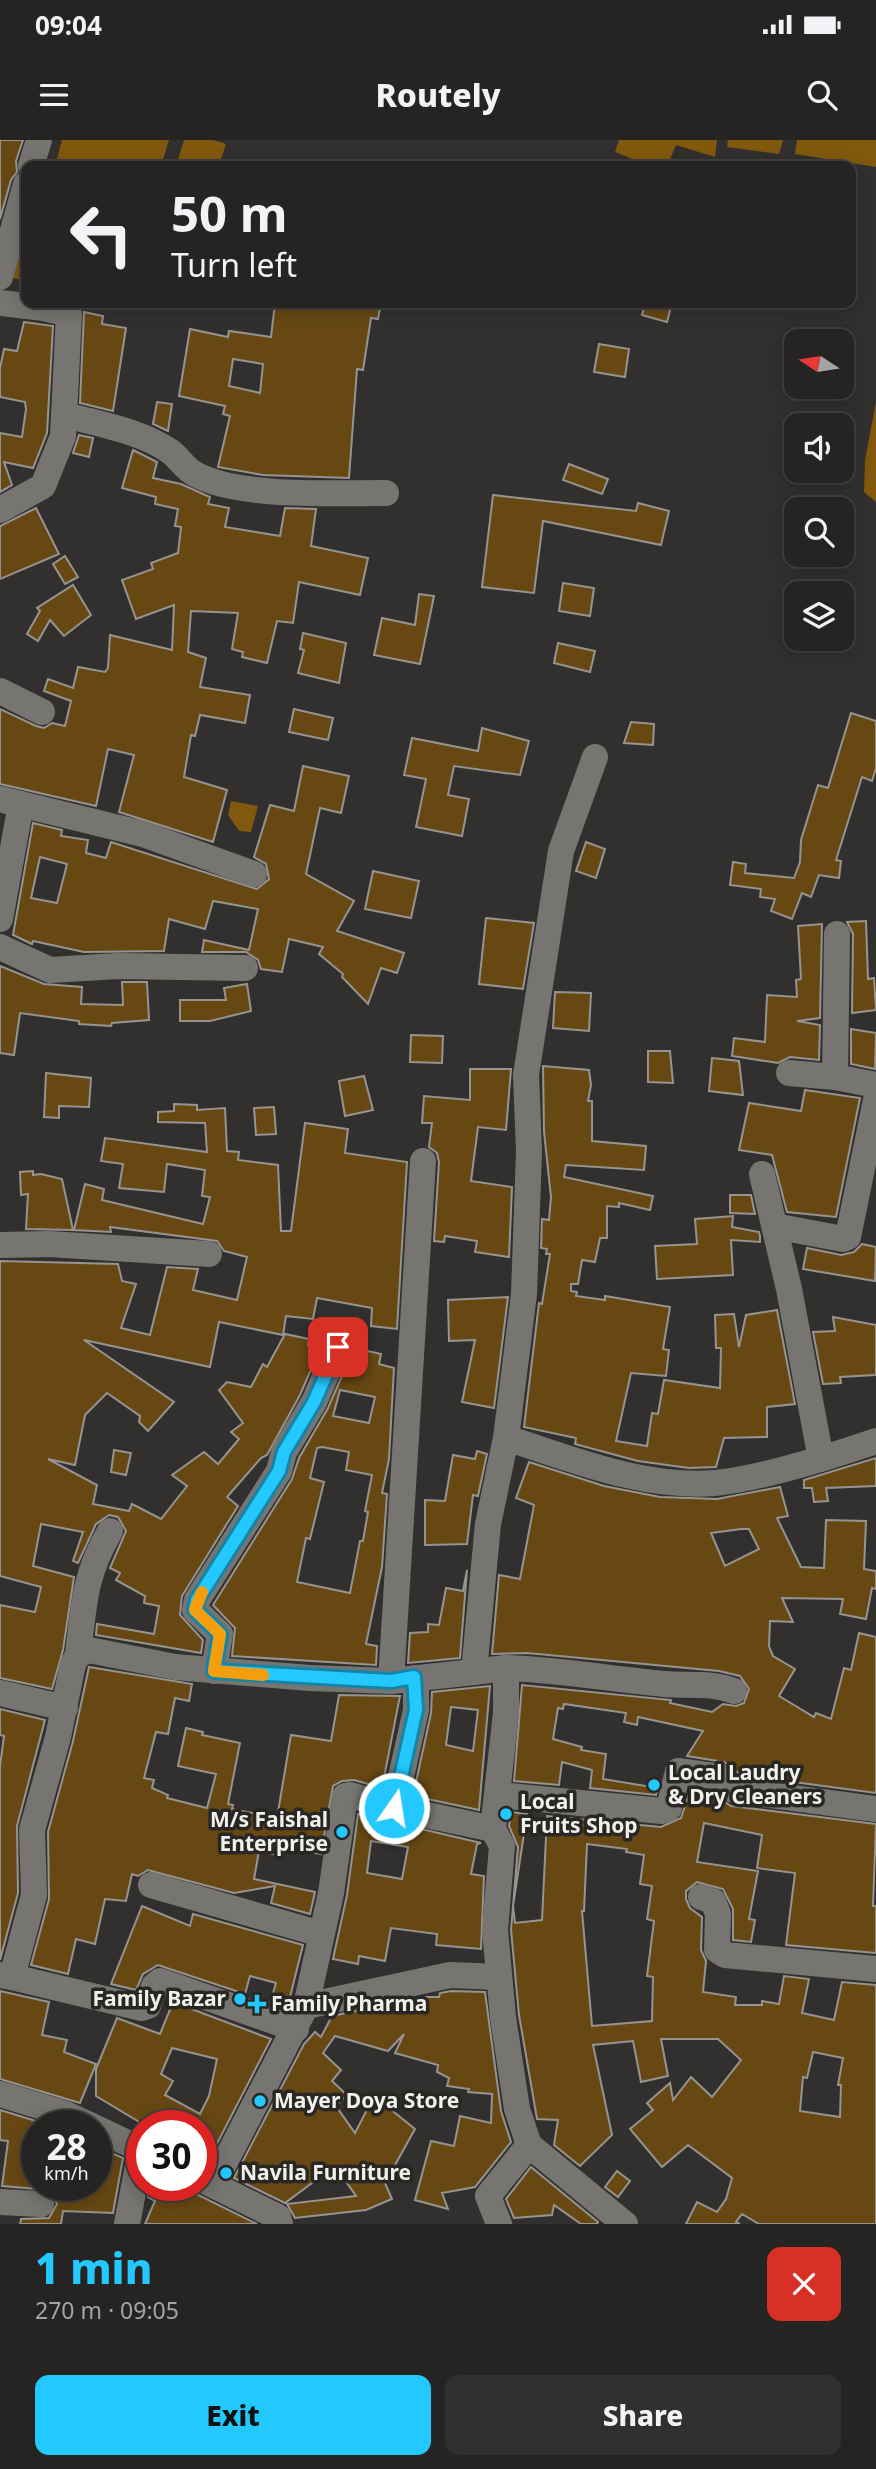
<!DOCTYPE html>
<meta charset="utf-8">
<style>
:root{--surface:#262422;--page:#32302f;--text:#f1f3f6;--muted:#a4a4a5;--line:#424140;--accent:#23c9fe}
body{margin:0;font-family:"Noto Sans",sans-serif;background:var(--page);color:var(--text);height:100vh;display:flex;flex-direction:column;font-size:26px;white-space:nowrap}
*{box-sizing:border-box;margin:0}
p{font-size:23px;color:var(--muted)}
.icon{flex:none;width:38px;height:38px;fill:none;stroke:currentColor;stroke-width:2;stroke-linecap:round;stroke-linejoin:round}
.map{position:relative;height:2084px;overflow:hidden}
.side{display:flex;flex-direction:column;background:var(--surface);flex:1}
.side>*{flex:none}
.top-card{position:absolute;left:21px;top:21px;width:835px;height:147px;border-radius:14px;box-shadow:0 4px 18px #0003,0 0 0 2px var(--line);background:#262422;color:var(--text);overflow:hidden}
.needle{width:46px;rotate:282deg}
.controls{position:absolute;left:784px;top:189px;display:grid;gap:14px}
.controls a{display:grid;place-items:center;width:70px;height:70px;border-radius:14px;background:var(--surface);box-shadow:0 4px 18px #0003,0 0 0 2px var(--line);font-size:35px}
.speed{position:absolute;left:21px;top:1970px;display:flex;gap:14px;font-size:35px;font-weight:700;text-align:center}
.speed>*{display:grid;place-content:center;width:91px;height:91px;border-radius:50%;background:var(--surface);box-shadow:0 4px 18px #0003,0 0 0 2px var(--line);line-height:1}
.speed small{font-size:18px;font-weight:400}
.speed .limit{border:10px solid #d22;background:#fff;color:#111}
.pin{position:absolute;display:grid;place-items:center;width:60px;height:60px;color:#fff;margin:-30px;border-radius:14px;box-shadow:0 4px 10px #0006}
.me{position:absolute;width:77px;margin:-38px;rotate:13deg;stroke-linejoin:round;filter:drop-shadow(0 0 5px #0008)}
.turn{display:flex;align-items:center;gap:24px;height:147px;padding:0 35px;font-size:32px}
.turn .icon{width:91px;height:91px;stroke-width:2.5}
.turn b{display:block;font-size:49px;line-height:60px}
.round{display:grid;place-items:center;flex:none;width:74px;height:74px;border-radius:14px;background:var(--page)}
.overview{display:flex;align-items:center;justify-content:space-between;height:119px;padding:0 35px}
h1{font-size:42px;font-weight:800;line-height:52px;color:var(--accent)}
.primary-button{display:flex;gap:14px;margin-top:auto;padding:14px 35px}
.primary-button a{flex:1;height:80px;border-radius:14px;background:var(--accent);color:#111;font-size:28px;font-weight:800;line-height:80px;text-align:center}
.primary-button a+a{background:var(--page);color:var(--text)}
.status{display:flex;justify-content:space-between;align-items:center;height:49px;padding:0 35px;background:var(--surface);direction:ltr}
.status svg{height:19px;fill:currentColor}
header{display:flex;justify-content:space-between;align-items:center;height:91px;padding:0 35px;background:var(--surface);font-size:32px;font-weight:800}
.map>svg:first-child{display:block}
</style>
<div class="status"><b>09:04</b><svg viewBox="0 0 49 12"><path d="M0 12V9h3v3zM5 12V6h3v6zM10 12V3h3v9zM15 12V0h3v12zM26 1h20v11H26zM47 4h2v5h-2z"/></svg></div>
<header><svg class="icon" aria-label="menu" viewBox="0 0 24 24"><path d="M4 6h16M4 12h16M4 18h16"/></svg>Routely<svg class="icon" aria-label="search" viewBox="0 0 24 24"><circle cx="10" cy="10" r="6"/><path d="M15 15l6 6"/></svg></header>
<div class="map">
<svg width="876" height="2084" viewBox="0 0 876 2084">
<rect width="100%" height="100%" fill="#32302e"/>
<g fill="#81580d">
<path d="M62,0h107l-8,26h-106z"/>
<path d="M184,0h29l13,4 -7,22h-43z"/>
<path d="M619,0h98l-2,17 -39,-12 -9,21h-17l-35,-14z"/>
<path d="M728,0h55l-4,14 -52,-7z"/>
<path d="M797,0h79v27l-81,-13z"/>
<path d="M26,74v67l-17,-4z"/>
<path d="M876,262v100l-12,-10 1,-32z"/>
<path d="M231,661l27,5 -7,26 -12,-1 -11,-16z"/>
</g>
<g fill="#674813" stroke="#969491" stroke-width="2" fill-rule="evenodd">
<path d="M0,0h23l-7,21 1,11 -6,8 -11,39z"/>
<path d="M275,163h106l-3,16 -7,-1 -8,52 -6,-1 -8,109 -86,-3 -45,-8 12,-51 -7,-2 2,-8 -46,-10 11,-67 38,8 1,-6 42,6zM233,219l30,5 -3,29 -31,-7z"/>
<path d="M645,163h27l-5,19 -25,-7z"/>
<path d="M84,172l19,4 -1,8 24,4 -13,83 -33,-8z"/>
<path d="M24,182l29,4 -6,107 -14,35 -29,-6 8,23 -12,7v-59l22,4 4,-28 -1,-7 -25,-5v-29l4,-19 13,2z"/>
<path d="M599,204l30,5 -4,28 -31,-5z"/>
<path d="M157,262l15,2 -4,27 -15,-7z"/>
<path d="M79,295l14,3 -4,19 -16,-4z"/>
<path d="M133,310l24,12 -4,16 28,6 29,13 -2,7 21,4 -4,19 55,9 5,-28 31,1 -5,37 57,12 -8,37 -61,-13 -6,41 -16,-2 -10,42 -25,-6 1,-5 -11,-3 6,-36 -47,-2 -3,41 18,6 -6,29 50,8 -5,28 -45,-8 -5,21 -4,-1 -7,42 43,13 -14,52 -94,-30 15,-57 -26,-6 -12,57 -96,-22v-75l36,17 8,2 8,-5 13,3 6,-25 -27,-10 4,-12 25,9 5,-21 27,5 3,-4 2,-33 62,15 2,-45 -38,14 -14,-39 31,-11 -2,-6 27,-10 3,-26 -6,-1 3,-17 -23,-5 1,-7 -34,-9z"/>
<path d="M569,324l39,15 -6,15 -39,-14z"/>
<path d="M493,355l143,16 2,-8 31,8 -8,34 -118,-24 -9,72 -52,-6z"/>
<path d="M36,368l23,46 -59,25v-53z"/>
<path d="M65,416l13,21 -13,7 -12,-20z"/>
<path d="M563,443l31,5 -4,28 -31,-5z"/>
<path d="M73,445l18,30 -27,21 -14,-16 -12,21 -11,-7 13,-23 -3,-3z"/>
<path d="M419,454l15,2 -14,68 -46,-9 8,-37 33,7z"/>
<path d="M303,493l43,10 -7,40 -41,-10 6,-23 -4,-1z"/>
<path d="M558,503l37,8 -5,21 -36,-9z"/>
<path d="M294,569l39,9 -5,22 -39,-8z"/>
<path d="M851,573l25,8v47l-4,13 -10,-4 -26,83 5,1 -2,17 -20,-3 -8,22 -9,-4 -10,26 -21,-8 4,-12 -15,-2 1,-8 -31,-4 3,-23 13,2 -1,9 49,5 6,-16 1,-22 17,-55 10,3z"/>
<path d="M631,582l23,2 -1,21 -29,-2z"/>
<path d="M482,588l47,13 -9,34 -66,-9 -6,29 21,4 -7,37 -46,-9 10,-48 -22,-4 8,-37 66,13z"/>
<path d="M303,626l46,10 -8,37 -21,-5 -14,66 48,27 -17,30 67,22 -7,20 -16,-5 -13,36 -26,-27 1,-3 -24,-20 4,-7 -34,-8 -7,33 -21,-3 -3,-9 -12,-8h-44l2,-12 45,10 9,-41 -45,-8 -8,28 -36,-10 -5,32 -80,1 -51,-11 -1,3 -19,-9 20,-112 29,7 -1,6 27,4 -2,13 20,5 5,-16 146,47 12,-10 -3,-15 -12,-7 16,-52 24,6zM40,717l27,7 -10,39 -26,-5z"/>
<path d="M586,702l19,7 -9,29 -20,-7z"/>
<path d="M373,731l46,10 -8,37 -46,-9z"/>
<path d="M486,778l48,5 -11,66 -44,-5z"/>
<path d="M866,781l2,58 6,-1 2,32 -24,3 1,-79 -6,-12z"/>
<path d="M822,784l-2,94 -23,3 23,4 -1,35 -29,-3 -12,6 -46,-7 2,-18 31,4 2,-47 30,2 -1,-17 5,-1 -3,-53z"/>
<path d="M0,826l44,18 38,3 -1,17 42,1 -1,-23h25l2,38 -37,3 -1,3 -32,-2v-3l-59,-8 -6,42 -14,-2z"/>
<path d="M247,844l4,27 -41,10h-30v-21h46l-2,-12z"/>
<path d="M555,852l36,1 -2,38 -36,-3z"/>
<path d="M851,889l25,4 -1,36 -24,-5z"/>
<path d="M411,895l32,1 -1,27 -32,-1z"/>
<path d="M648,911h22l3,32 -25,-1z"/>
<path d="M712,918l27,3 4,34 -34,-4z"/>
<path d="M543,926l46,4 2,15 -3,16h4v40l54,5 -2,24 -78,-5 -2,12 89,19 -3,14 -31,-7v4l-12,-1v32h-7l-5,24 -13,-2 -4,24h-7v7l6,1 -1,4 29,4v-4l65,11 -7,42 6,1 -3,26 -35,-3 -15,68 31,5 5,-33 6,1 6,-34 56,8 1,-40h-5l-1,-33 19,-1 5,33 7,-32 31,-5 18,94 -28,3v30l-43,1 -8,29 -27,1 -51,-7 -63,-17 1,-6 -52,-11 15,-124 3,1 8,-50h-4l1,-5 -6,-1 1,-29 7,1 2,-23 -7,-65z"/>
<path d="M470,929h41l-5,61 -28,-3 -7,54 41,6 -3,70 -34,-5 2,-11 -32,-5 -1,6 -10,-1 5,-79 -2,-9 -8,-6 3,-24h-10l2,-27 46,4z"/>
<path d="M46,933l45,5 -2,29 -30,-1v12l-15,-1z"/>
<path d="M364,936l9,34 -28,6 -6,-35z"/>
<path d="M805,950l55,8 -24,119 -49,-5 -15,-57 -33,-5 10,-47 52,8z"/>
<path d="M174,964l23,1v5l28,-2 2,43 12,1 -1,8 40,5 3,66h10l14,-108 43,6 -3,24 62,9 -10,167 -26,-3 1,-18 -55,-10 -4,21 -27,-3 -3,19 -64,-13 -9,45 -126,-27 90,62 -26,29 -9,-9 1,-6 -33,-23 -22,22 -10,50 -27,-6 49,26 -4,19 36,7 3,-7 29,15 26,-33 -15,-11 32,-23 14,12 21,-25 -8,-7 12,-9 -24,-33 8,-8 24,5 12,-23 4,3 18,-33 24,5 -1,6 11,6 -19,44 -33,60 -6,3 -34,39 11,9 -56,90 -2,19 23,25 -2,13 -105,-18 1,-11 57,10 5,-28 -15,-3 1,-7 -29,-16 4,-7 -10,-5 16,-37 -8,-14 -9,-2 -13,9 -18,39 -5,-2 10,-29 -42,-8 -8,42 41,11 -11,73 -11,39 -52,-11v-73l35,7 6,-25 -41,-11v-315l118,3 4,17 14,3 -15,44 29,7 17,-68 31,2 -5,21 44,10 10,-43 -23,-6 -7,-10 -107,-14 1,5 -37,-2 11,-46 19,5 -2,11 101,24 7,-27 -8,-1 3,-26 -38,-6 -3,28 -45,-4 4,-24 -22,-3 4,-23 102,14 -2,-29 -47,-1v-10l16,-1z"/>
<path d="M274,967l2,27 -20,1 -2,-27z"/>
<path d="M33,1031v4l8,-1 21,5 11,51 -47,-1 2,-35 -7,1 -1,-23z"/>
<path d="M730,1055h21l4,19 -25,-1z"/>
<path d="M733,1076l-1,11 27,5 1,4v6l-29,-2 2,35 -76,4 -2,-33 42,-2 -2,-25z"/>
<path d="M862,1104l14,3 -1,34 -72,-12 4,-21 34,7 13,-3z"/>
<path d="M508,1157l-14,111 -32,-6 13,-62 -26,1 -1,-41z"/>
<path d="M833,1177l43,8v50l-36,2 1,6 -18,1 -10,-52 22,-1z"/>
<path d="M354,1208l27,6 -2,10 15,4 -5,91 -7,34 5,1 -5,73 -16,77 11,2 -1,19 -144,-9 3,-28 -22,-23 79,-126 7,-21 29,-50zM340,1250l35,7 -6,26 -36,-7zM322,1307l27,5 -3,18 26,5 -7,36 3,1 -5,29h-3l-10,52 -53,-11 9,-44 4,1 14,-57 -14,-4 7,-30z"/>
<path d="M114,1310l17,3 -5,22 -15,-3z"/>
<path d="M477,1311l10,3 -9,42 -5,-1 -6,49 -42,1v-45l20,1 8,-46 22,4z"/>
<path d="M876,1318v28l-50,2 2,13 -14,1 -2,-14h-8v-8z"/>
<path d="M529,1322l75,24 56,11 57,2 63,-12 8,29 -11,2 24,49 23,1 2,-48 40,1 -2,48 12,2v18l-4,-1 -6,31 -26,-5 3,-15 -61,-1 11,24 -23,-1 -1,25 4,10 22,13 -16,27 35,21 2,-4 15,6 13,-51 7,2 8,-37 17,4v156l-135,-18 -17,-13 -37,-6 16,-25 -65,-14 -1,8 -13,-3 2,-9 -62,-9 -1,5 -5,-1 -5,31 29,8 -1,3 25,4 -3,25 55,9 -2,7 -66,-7 2,-18 -30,-8 -3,23 -45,-4 8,-96 149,15 -1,3 42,9 11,-8 13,2 8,-3 5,-14 -9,-13 -21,-5 -192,-18 -35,1 7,-79 21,4 14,-74 -18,-7zM741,1389h8l10,20 -34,17 -14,-33z"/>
<path d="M467,1430l-7,88 -52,5 2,-30 18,-1v-8l11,1 7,-37 17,3z"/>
<path d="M89,1527l103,17 -3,17 -14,-3 -7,36 -12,-2 -12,46 10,2 -2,8 16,7 -1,3 40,10 9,-34 -38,-8 8,-38 17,4 -1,3 38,8 -12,61 5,1 -1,4 45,9 14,-83 40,6 8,-46 61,1 -18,92 -28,-8 -12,1 -9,5 -12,68 -47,-9 -1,9 -14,-3 -5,28 61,13 -5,22 -39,-11 4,-17 -41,7 -86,-23 -10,6 -6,-2 -6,27 -21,-2 -10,45 -19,-5 -8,35 -37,-9 18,-66 -1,-67 25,-91z"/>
<path d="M490,1546l-11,124 -66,-14 18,-83 1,-21zM451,1567l27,3 -5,41 -27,-6z"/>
<path d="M0,1569l45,11 -28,106 1,67 -18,67v-194l4,-30 -4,-1z"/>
<path d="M689,1654l30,4 12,8 145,18 -3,82h3v47l-90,-8 9,-72 -38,-5 5,-33 -58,-12 -7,39 61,9 -9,48 6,1 -4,22 -18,-2v-31l-10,-20 -26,-7 -11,9v8l4,9 12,9 -1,33 5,11 -3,31 33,5 -1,8h27v-4l17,3 5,-28 25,3 -7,34 32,7 8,-38 34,3v239h-117l-17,-10 -6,8 4,2h-54l11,-22 20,10 9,-13 6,-21 -44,-33 -26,22 -32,-38 23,-19 -6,-7 23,-20 3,17 18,-23 21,20 29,-37 -23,-21h-57l7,37 -27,6 -8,-41 -40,4 19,90 -32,31 -26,-21 4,-25 -21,-1 -18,-104 -8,-85 7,-83 -9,-21 2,-14 16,2 -14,92 2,17 27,-3 5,-104 114,11 20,-9zM587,1704l40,5 -1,3 18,3 -4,29 12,2 -5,33 7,2 -7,55 6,1 -1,44 -60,5 -10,-115h2zM813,1912l30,6 -5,27h3l-1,32 -40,-6 3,-34 4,1z"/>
<path d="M358,1674l123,29 -4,1 -6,30 13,2 -3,73 -45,-4 1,-11 -46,-6 -6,33 -26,-5 -1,8 -25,-5 14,-64zM371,1701l37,6 -6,32 -35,-6z"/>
<path d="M142,1766l48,20 3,-12 110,31 -16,64 -17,-6 6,-20 -26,-7 -5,18 -87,-29 -15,9 -7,16 -25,-6z"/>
<path d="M0,1851l49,11 -7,33 25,5 -3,12 32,12 -16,39 -80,-24z"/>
<path d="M451,1851l34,1 16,119 10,31 -36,45 -33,6 6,16 -33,-9 16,-59 23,5 6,-30 31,7 1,-29 -24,-2 1,-3 -22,-3 2,-8 -12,-6 1,-7 -43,-12 9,-19 -16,17 -53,-15 -12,17 18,17 -9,11 15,14 -11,11 19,27 19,-37 41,33 -30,54 7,16 -26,11 -71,8 -8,-14 69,-8 -21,-30 -50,37 -51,-25 70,-134 11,-12 6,5 11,-21 90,-19h17l1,-4z"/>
<path d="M173,1862l98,37 -64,124 -6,-3v-34h-55l-50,-30v-27l21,-51 43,16zM172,1908l45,11 -8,37 -9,18 -35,-19 8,-14 -12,-7z"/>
<path d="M0,1970l52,16h-15l-4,60h63v-40l27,12 -10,55 -50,-2 -2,13h-41l1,-5 28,-1 8,-14 -8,-14 -47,-4 6,-45 -8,-1z"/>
<path d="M531,2027l67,55 -1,2h-16l-27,-19 -2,10 -38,3 -8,-19z"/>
<path d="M617,2031l13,10 -12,16 -13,-10z"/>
<path d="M150,2046h37l7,7 63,31h-112l10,-23 -7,-4z"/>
</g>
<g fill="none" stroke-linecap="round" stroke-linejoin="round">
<g stroke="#777572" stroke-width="26">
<path d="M31,26l8,-26"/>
<path d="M0,137l26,-93"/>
<path d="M0,163l44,5 25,6 -6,122 -20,50 -43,24"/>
<path d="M65,275c35,9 76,16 106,37 8,6 14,17 24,22 43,24 141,19 191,19"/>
<path d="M0,551l42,21"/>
<path d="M0,659l143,35 111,40"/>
<path d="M0,779l21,-115"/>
<path d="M837,794l-2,143 41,8"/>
<path d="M0,807l50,23 68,-4 127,2"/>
<path d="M789,933l46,4"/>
<path d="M762,1034l27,115 32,170"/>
<path d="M774,1086l69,13 5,-2 28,-137"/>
<path d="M0,1105l49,-1 160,10"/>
<path d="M506,1298l18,-144 5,-143 -3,-76 35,-224 34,-94"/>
<path d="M78,1515c6,-51 6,-79 32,-124"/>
<path d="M506,1528c54,2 105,11 158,16 23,2 48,-2 70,7"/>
<path d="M214,1531l6,-37 -25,-24 2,-10 82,-129 5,-19 30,-50 24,-55"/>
<path d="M474,1532l32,-4v45l-13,116 9,17 -7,84 8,87 14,92 12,36 96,79"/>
<path d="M391,1541l32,-520"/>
<path d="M0,1553l65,15"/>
<path d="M499,1655l163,16 7,-3 9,-37 43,6 12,13 143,19"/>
<path d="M394,1668l99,21"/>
<path d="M151,1745l170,49"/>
<path d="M701,1757l12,4 5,13 -1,36 8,5 151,14"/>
<path d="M0,1835l12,2 22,-82 -2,-65 26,-93 15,-73 5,-9 11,-5 86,17 135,11 81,3 83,-9 14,-148 18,-86c66,21 138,51 209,45 49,-5 114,-26 161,-42"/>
<path d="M12,1837l130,31 6,-2 6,-20 6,-5 136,48"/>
<path d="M306,1866l144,-31 49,2"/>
<path d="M0,1954l66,20 26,12"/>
<path d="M96,1988l46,22"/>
<path d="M201,2039l77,38 2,7"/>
<path d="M213,2045l93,-179 25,-113 14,-97 5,-1 44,13 22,-98v-32"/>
<path d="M0,2062l41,2"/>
<path d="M127,2084l14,-75"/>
<path d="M499,2084l-11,-28 41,-51"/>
</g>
</g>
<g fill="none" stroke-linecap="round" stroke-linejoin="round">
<defs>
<path id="route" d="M338,1207l-24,55 -30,50 -5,19 -82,129 -2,10 25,24 -6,37 177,10 23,-4 2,33 -22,98"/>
</defs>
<use href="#route" stroke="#1783a5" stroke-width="18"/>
<use href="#route" stroke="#23c9fe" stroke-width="12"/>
<path stroke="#f59e0b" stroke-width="12" d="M202,1452l-7,18 25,24 -6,37 49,4"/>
</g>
<g fill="#23c9fe" stroke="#282724" stroke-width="2.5">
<circle cx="654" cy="1645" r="7"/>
<circle cx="506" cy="1674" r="7"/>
<circle cx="342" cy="1692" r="7"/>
<circle cx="240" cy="1859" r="7"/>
<path d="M253.5 1853.5h7v7h7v7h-7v7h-7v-7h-7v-7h7z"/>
<circle cx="260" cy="1961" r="7"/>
<circle cx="226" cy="2033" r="7"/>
</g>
<g text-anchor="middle" stroke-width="7" stroke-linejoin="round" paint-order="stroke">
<g font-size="21" font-weight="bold" fill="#f1f0ee" stroke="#282724" text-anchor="start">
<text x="668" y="1640">Local Laudry<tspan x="668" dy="24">&amp; Dry Cleaners</tspan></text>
<text x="520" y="1669">Local<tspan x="520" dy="24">Fruits Shop</tspan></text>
<text x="328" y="1687" text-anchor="end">M/s Faishal<tspan x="328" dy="24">Enterprise</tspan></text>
<text x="226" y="1866" text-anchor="end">Family Bazar</text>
<text x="271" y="1871">Family Pharma</text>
<text x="274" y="1968">Mayer Doya Store</text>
<text x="240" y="2040">Navila Furniture</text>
</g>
</g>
</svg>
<div class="controls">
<a><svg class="needle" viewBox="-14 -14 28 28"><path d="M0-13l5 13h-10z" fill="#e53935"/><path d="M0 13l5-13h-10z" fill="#a4a4a5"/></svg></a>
<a><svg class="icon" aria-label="sound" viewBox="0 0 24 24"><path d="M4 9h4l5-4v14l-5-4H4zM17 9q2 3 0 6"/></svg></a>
<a><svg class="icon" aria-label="search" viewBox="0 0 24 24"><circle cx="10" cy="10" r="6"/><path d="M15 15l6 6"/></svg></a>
<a><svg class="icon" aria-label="layers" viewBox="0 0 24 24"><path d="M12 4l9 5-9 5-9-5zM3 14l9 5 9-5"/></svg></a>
</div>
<div class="speed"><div>28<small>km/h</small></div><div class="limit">30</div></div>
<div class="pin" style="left:338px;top:1207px;background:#d93025"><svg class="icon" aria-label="arrive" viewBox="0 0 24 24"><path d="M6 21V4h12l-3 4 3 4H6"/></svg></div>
<svg class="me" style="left:394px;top:1668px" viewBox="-20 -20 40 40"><circle r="17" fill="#23c9fe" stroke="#fff" stroke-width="3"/><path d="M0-11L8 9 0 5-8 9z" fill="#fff"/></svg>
<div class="top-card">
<div class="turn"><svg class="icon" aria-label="left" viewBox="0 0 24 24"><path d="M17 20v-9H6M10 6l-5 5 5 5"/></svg><div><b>50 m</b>Turn left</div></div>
</div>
</div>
<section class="side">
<div class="overview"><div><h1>1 min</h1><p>270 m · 09:05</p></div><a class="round" style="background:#d93025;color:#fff"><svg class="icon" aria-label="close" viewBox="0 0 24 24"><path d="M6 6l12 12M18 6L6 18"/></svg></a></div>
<div class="primary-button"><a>Exit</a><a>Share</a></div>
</section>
